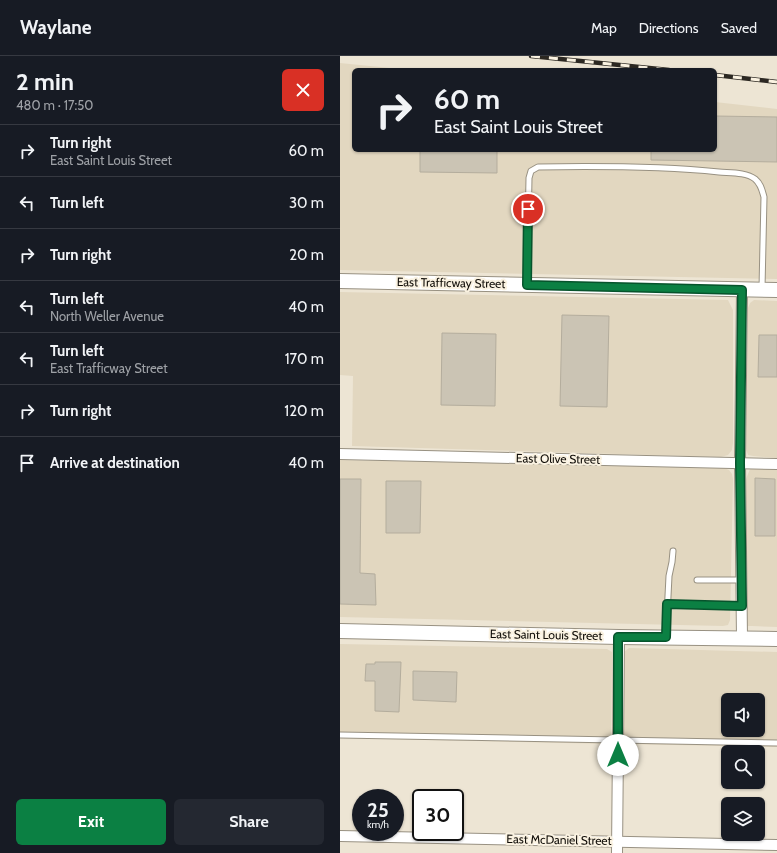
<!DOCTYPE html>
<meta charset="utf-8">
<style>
:root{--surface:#171b24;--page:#242831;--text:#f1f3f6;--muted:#9ea1a6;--line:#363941;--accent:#0b8043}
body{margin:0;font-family:Cabin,sans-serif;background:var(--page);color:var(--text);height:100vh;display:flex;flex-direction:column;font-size:15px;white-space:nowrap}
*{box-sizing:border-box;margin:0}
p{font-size:13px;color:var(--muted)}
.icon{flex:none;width:22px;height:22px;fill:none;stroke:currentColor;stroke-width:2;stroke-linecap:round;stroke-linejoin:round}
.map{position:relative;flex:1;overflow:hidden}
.side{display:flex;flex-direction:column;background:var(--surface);width:340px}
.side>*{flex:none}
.guide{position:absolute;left:12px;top:12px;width:365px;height:84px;border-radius:6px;box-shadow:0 1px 3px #0004;background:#171b24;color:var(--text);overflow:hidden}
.fabs{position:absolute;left:381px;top:637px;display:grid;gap:8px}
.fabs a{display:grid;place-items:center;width:44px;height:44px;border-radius:6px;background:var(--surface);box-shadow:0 1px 3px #0004;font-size:20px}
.speed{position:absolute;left:12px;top:733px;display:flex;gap:8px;font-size:20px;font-weight:700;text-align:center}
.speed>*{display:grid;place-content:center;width:52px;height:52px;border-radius:50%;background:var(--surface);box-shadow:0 1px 3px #0004;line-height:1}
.speed small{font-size:10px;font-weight:400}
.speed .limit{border:2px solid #111;border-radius:6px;background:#fff;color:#111}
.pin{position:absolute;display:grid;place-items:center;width:34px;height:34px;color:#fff;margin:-17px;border:2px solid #fff;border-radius:50%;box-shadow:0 1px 4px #0007}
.me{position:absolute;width:44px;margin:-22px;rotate:0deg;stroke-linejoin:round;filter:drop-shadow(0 0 3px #0008)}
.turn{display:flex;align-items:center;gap:14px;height:84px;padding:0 16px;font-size:18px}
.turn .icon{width:52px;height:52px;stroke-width:2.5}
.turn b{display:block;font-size:28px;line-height:34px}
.round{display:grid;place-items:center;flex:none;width:42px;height:42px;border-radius:6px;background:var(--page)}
.headline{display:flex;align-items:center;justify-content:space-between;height:68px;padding:0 16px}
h1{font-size:24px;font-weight:700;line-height:30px}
.cta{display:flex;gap:8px;margin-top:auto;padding:8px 16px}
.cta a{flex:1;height:46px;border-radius:6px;background:var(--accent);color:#fff;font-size:16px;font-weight:700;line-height:46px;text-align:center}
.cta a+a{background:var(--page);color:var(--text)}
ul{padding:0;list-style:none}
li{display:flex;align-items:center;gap:12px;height:52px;padding:0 16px;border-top:1px solid var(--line)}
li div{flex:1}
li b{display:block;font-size:15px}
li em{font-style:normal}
header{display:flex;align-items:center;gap:24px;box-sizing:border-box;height:56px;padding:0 20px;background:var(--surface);border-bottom:1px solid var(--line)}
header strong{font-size:19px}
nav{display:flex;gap:22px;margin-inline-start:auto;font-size:14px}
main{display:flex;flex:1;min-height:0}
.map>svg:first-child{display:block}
</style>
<header>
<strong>Waylane</strong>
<nav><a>Map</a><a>Directions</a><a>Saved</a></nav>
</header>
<main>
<section class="side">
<div class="headline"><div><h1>2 min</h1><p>480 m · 17:50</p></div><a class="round" style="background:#d93025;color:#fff"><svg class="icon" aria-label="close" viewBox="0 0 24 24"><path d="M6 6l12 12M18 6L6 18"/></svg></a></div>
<ul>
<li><svg class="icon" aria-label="right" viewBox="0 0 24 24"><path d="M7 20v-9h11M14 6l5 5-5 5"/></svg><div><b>Turn right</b><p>East Saint Louis Street</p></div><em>60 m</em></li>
<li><svg class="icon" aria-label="left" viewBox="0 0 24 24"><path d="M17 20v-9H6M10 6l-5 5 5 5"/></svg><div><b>Turn left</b></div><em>30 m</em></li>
<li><svg class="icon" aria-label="right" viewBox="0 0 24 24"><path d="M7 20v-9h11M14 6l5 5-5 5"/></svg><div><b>Turn right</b></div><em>20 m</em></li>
<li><svg class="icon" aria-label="left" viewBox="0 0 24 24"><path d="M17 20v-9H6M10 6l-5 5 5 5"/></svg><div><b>Turn left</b><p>North Weller Avenue</p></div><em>40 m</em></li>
<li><svg class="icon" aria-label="left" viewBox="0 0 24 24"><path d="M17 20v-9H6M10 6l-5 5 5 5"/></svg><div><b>Turn left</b><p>East Trafficway Street</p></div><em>170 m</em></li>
<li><svg class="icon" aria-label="right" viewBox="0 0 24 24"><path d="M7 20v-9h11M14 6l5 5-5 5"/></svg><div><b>Turn right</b></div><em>120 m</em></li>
<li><svg class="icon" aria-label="arrive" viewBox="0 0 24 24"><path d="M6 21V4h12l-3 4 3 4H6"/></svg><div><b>Arrive at destination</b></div><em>40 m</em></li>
</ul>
<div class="cta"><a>Exit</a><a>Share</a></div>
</section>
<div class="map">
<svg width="437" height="797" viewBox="0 0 437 797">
<rect width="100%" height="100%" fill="#ede5d4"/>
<g fill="#e2d7c0" fill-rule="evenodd">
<path d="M0,7l70,7h-56v80h361v-48l62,7v170l-437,-9z"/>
<path d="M0,236l388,8 5,10v133l-1,7 -4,5 -7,2 -369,-11 1,-70 -13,-1z"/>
<path d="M414,244l23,1v157l-24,-2 -5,-1 -2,-6 2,-141 2,-5z"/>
<path d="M0,404l384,8 5,2 3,4 1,5 -3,141 -2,5 -5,1 -383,-9z"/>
<path d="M416,412h21v159l-25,-1h-6l-2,-4 2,-143 4,-10z"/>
<path d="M0,588l267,5 5,3v6l-1,86 -271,-6z"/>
<path d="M289,592l148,4v95l-154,-3v-89l2,-4zM388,644h30v30h-30z"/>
</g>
<g fill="#cbc4b4" stroke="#b4ad9d">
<path d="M375,60l62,1v45l-126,-2v-10h64z"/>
<path d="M80,94h77v23l-77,-1z"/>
<path d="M222,259l47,1 -2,91 -47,-1z"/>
<path d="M102,277l54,1 -1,72 -54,-1z"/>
<path d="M419,279h18v42h-19z"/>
<path d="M415,422l20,1v57h-20z"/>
<path d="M0,423h21l-1,94 15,1 1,31 -36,-1z"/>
<path d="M46,425h35l-1,52h-34z"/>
<path d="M35,606h26l-2,50 -24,-1v-30h-10l1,-17h9z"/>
<path d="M73,615l44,1 -1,30 -43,-2z"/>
</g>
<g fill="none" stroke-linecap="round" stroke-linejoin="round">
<defs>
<g id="lane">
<path d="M187,228l2,-106 2,-7 7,-4c60,-1 121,-1 181,5 11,1 27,0 36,7 6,5 7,11 9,18l-2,91"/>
<path d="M357,524h44"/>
<path d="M327,548l75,2"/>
<path d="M326,580l3,-60 3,-14 1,-11"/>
<path d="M0,679l437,8"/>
</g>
<g id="street">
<path d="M402,234l-2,173 2,175"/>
<path d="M0,398l437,10"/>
<path d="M0,780l437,9"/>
<path d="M277,797l2,-216"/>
</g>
<g id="secondary">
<path d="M0,225l437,9"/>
<path d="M0,575l279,6 158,2"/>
</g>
</defs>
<use href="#lane" stroke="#989182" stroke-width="7"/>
<use href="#street" stroke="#989182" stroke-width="12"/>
<use href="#secondary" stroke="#989182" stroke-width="16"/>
<use href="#lane" stroke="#fff" stroke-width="5"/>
<use href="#street" stroke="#fff" stroke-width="10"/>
<use href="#secondary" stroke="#fff" stroke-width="14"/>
<defs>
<g id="rail">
<path d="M191,0l138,14"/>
<path d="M375,19l62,7"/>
</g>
</defs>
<use href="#rail" stroke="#2c2822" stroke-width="4.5"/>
<use href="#rail" stroke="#faf2e1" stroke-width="3" stroke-dasharray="9" stroke-linecap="butt"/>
</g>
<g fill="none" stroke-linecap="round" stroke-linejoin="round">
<defs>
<path id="route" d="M188,153l-1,76 215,5 -2,173 2,143 -75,-2 -1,33h-48v118"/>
</defs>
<use href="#route" stroke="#07532c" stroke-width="10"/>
<use href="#route" stroke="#0b8043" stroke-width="7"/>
</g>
<g text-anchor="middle" stroke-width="4" stroke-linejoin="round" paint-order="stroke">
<g font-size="12" fill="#100d08" stroke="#faf2e1">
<text transform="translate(111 227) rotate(1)" y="4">East Trafficway Street</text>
<text transform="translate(218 403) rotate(1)" y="4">East Olive Street</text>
<text transform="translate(206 579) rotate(1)" y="4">East Saint Louis Street</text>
<text transform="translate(219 784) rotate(1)" y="4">East McDaniel Street</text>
</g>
</g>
</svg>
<div class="fabs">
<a><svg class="icon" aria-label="sound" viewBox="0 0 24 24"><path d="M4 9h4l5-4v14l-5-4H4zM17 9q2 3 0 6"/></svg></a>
<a><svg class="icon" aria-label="search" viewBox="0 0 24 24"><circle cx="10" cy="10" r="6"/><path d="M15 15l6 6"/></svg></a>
<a><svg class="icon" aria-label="layers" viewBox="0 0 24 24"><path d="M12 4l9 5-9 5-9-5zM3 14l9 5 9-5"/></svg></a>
</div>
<div class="speed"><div>25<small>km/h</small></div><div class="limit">30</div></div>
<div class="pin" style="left:188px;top:153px;background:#d93025"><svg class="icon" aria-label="arrive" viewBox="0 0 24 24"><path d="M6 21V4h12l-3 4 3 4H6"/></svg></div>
<svg class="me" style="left:278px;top:699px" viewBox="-20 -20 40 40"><circle r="19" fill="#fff"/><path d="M0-13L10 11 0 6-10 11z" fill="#0b8043"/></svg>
<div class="guide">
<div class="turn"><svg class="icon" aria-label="right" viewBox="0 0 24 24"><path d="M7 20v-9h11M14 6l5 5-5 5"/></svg><div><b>60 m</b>East Saint Louis Street</div></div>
</div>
</div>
</main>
